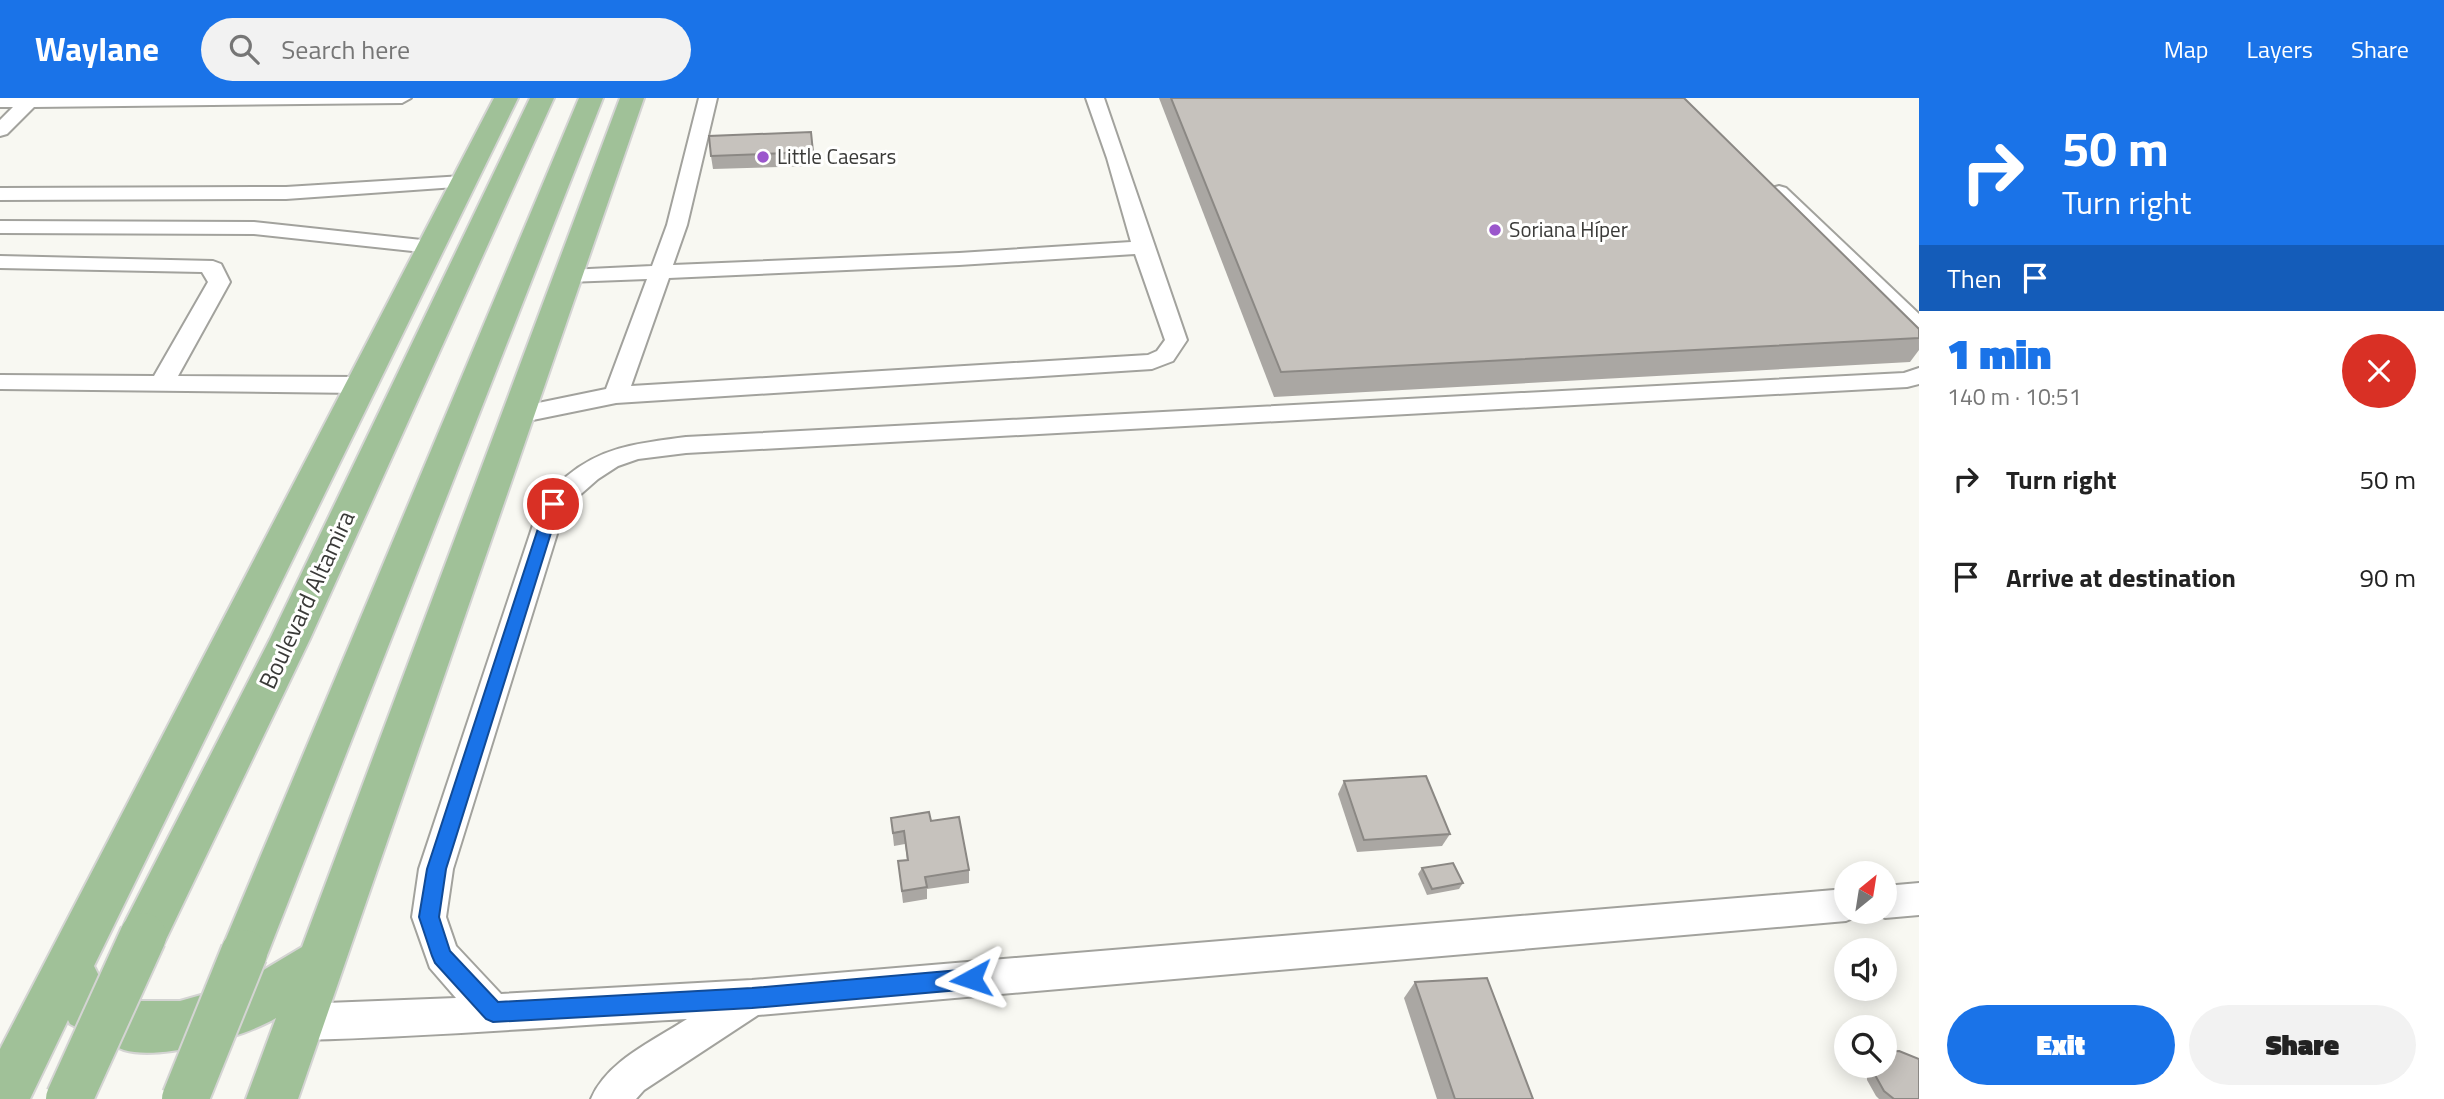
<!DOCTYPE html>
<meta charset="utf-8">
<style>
:root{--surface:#fff;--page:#f2f2f2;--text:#222;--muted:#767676;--accent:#1a73e8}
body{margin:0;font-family:"Titillium Web",sans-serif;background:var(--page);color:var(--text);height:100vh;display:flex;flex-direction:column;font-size:26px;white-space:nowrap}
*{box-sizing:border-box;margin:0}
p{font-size:23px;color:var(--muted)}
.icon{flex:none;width:38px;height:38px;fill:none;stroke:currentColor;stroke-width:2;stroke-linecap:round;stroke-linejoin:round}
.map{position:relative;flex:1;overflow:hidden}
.drawer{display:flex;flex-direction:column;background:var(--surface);width:525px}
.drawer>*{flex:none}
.hud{background:#1a73e8;color:#fff;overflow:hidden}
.needle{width:46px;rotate:30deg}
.fabs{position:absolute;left:1834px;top:763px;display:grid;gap:14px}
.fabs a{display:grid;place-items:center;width:63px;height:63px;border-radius:50%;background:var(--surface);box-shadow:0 4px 18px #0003;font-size:35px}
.pin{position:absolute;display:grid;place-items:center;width:60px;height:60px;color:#fff;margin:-30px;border:4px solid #fff;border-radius:50%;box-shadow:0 2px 7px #0007}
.me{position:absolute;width:77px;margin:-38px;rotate:265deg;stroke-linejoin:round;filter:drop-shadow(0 0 5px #0008)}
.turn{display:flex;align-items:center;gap:24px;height:147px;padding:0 28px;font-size:32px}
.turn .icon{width:91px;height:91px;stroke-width:2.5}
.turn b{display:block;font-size:49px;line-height:60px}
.then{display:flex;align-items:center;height:66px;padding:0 28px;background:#0003;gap:14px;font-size:26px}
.round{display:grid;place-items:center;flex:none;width:74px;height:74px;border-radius:37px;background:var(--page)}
.headline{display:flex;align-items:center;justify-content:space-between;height:119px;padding:0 28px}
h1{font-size:42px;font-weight:800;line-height:52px;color:var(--accent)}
.button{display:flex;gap:14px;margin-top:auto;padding:14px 28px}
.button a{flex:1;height:80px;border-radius:42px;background:var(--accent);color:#fff;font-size:28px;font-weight:800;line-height:80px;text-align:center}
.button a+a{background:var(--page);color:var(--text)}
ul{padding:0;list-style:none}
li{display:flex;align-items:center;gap:21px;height:98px;padding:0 28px}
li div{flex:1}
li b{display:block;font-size:26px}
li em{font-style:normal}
header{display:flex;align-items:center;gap:42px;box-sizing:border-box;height:98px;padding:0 35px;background:var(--accent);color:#fff}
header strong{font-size:33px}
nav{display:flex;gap:38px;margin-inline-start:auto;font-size:24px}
.search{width:490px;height:63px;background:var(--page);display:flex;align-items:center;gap:18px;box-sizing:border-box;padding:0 24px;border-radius:38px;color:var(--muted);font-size:26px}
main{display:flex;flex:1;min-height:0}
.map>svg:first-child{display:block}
</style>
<header>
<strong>Waylane</strong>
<div class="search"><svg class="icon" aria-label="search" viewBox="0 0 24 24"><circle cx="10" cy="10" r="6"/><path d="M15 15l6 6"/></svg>Search here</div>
<nav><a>Map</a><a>Layers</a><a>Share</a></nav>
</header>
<main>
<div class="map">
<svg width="1919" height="1001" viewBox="0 0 1919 1001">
<rect width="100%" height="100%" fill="#f8f8f2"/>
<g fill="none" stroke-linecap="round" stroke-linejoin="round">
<defs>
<g id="lane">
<path d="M0,0h411l-9,5 -368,4 -27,27 -7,2v-16l13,-13h-13z"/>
<path d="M699,0h18l-30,127 -14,40 286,-12 172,-11 -24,-84 -21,-60h18l83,242 -14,21 -21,8 -536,34 -98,20 -9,-2 -3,-6 3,-6 97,-20 41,-110 -79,3 -8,-1 -3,-5 3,-5 8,-1 84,-4 15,-41zM1135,156l30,86 -8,11 -9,4 -517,31 38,-108 290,-13z"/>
<path d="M463,78l10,6 -3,4 -184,13 -286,1v-12l286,-1z"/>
<path d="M1779,88l7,2 133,126v19l-8,-2 -139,-135 -3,-4 3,-4z"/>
<path d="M0,123l254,1 177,19 7,2 3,4 -3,4 -7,2 -177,-19 -254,-1z"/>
<path d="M0,158l213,5 8,3 9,18 -52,94 182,1 8,3 4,5 -4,5 -8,3 -360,-4v-14l154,1 54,-94 -6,-10 -202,-4z"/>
<path d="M1919,270v16l-12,3 -1221,66 -48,6 -20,7 -20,13 -33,29 -112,361 -7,48 10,29 45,48 251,-14 1094,-91v23h14l-2,4 -12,5 -1088,94 -114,75 -8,9h-45c16,-38 62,-58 96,-80 -129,7 -258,18 -387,21l-13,-5 -5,-13 5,-13 13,-5 156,-6 -26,-30 -18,-51 7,-48 121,-365c6,-11 17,-20 27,-28 36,-30 74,-33 119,-39l1218,-64z"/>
<path d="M1919,785v32l-34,3 -12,-5 12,-1v-26z"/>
</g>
<g id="primary">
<path d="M494,0h24l-424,868 12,24 23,11h51l60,-17 62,-37 318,-849h24l-346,1001h-52l30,-81c-31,19 -116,43 -152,32 -18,-6 -36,-17 -54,-26l-2,-4 -38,79h-30v-50z"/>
<path d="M530,0h24l-244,541 -150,313 -17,7 -17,-7 -7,-16 7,-16 144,-281z"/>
<path d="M579,0h24l-335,855 -7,16 -17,7 -17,-7 -7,-16z"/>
</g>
</defs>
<use href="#lane" stroke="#a2a29d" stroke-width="4"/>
<use href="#primary" stroke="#d4d4d3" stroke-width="4"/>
<use href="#lane" fill="#fff" fill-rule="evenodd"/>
<use href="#primary" fill="#a0c198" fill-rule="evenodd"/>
<defs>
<g id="primary-bridge">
<path d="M69,1001l74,-163"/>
<path d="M185,1001l59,-146"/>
</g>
</defs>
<use href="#primary-bridge" stroke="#d4d4d3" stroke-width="50" stroke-linecap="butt"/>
<use href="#primary-bridge" stroke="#a0c198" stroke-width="46"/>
</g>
<g fill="#aaa7a3">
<path d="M1159,0h525l235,231v21l-9,12 -636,35z"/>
<path d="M811,34l3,34 -101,3 -2,-13z"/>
<path d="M1344,683l106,53 -8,12 -85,6 -19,-58z"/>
<path d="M891,720l40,3 38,49v13l-42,6v10l-24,4 -5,-42 9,-1 -2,-16 -11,2z"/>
<path d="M1422,770l41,15 -4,6 -32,6 -9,-21z"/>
<path d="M1415,884l118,117h-96l-33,-101z"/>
<path d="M1868,968h17l34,33h-40l-3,-3 -9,-16v-13z"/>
</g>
<g fill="#c6c2bd" stroke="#8b8884" stroke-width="2">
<path d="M1171,0h513l235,231v9l-638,34z"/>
<path d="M811,34l2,20 -102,4 -2,-20z"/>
<path d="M1426,678l24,58 -86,6 -20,-59z"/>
<path d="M929,714l2,9 28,-4 10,53 -44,7 2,10 -25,4 -4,-30 10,-1 -4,-29 -11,2 -2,-15z"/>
<path d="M1453,765l10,20 -31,6 -10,-21z"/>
<path d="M1487,880l46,121h-78l-40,-117z"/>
<path d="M1899,953l20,8v40h-25l-10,-8 -9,-16v-9h10v-14z"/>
</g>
<path fill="#1a73e8" stroke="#114b97" stroke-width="2" d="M553,401l7,5 -114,365 -7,48 11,34 48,51 254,-14 219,-19 7,3 3,7 -3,7 -7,3 -219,19 -259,14 -7,-3 -51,-56 -3,-7 -13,-39 8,-48 119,-365z"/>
<g fill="#9b57cc" stroke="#fffffe" stroke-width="2.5">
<circle cx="763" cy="59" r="7"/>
<circle cx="1495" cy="132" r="7"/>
</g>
<g text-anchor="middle" stroke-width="6" stroke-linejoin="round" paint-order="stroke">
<g font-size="21" fill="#3a3a38" stroke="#fffffe" text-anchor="start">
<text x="777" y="66">Little Caesars</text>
<text x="1509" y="139">Soriana Híper</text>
</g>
<g font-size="24" fill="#3a3a38" stroke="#fffffe">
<text transform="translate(307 502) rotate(-65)" y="8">Boulevard Altamira</text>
</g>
</g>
</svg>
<div class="fabs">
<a><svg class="needle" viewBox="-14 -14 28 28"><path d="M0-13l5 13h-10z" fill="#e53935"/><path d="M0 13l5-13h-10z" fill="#767676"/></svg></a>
<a><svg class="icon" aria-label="sound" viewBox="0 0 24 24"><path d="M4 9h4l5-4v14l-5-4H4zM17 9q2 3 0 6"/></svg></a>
<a><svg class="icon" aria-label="search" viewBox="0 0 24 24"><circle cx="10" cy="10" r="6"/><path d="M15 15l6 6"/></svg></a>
</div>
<div class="pin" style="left:553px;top:406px;background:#d93025"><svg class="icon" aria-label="arrive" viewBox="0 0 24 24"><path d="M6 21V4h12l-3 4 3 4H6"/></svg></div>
<svg class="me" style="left:971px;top:881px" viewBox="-20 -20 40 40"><path d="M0-17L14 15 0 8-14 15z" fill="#1a73e8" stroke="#fff" stroke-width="4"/></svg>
</div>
<section class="drawer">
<div class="hud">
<div class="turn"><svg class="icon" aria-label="right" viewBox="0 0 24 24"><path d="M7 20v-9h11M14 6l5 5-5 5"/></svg><div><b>50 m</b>Turn right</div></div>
<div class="then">Then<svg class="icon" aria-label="arrive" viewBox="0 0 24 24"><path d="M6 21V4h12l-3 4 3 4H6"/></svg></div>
</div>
<div class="headline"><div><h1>1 min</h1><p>140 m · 10:51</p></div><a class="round" style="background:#d93025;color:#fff"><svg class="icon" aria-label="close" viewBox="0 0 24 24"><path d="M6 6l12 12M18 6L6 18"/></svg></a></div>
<ul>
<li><svg class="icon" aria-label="right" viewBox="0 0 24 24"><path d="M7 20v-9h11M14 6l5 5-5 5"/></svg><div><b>Turn right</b></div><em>50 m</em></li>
<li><svg class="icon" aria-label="arrive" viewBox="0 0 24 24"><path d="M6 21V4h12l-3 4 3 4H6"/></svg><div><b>Arrive at destination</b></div><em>90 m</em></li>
</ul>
<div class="button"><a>Exit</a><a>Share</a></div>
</section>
</main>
